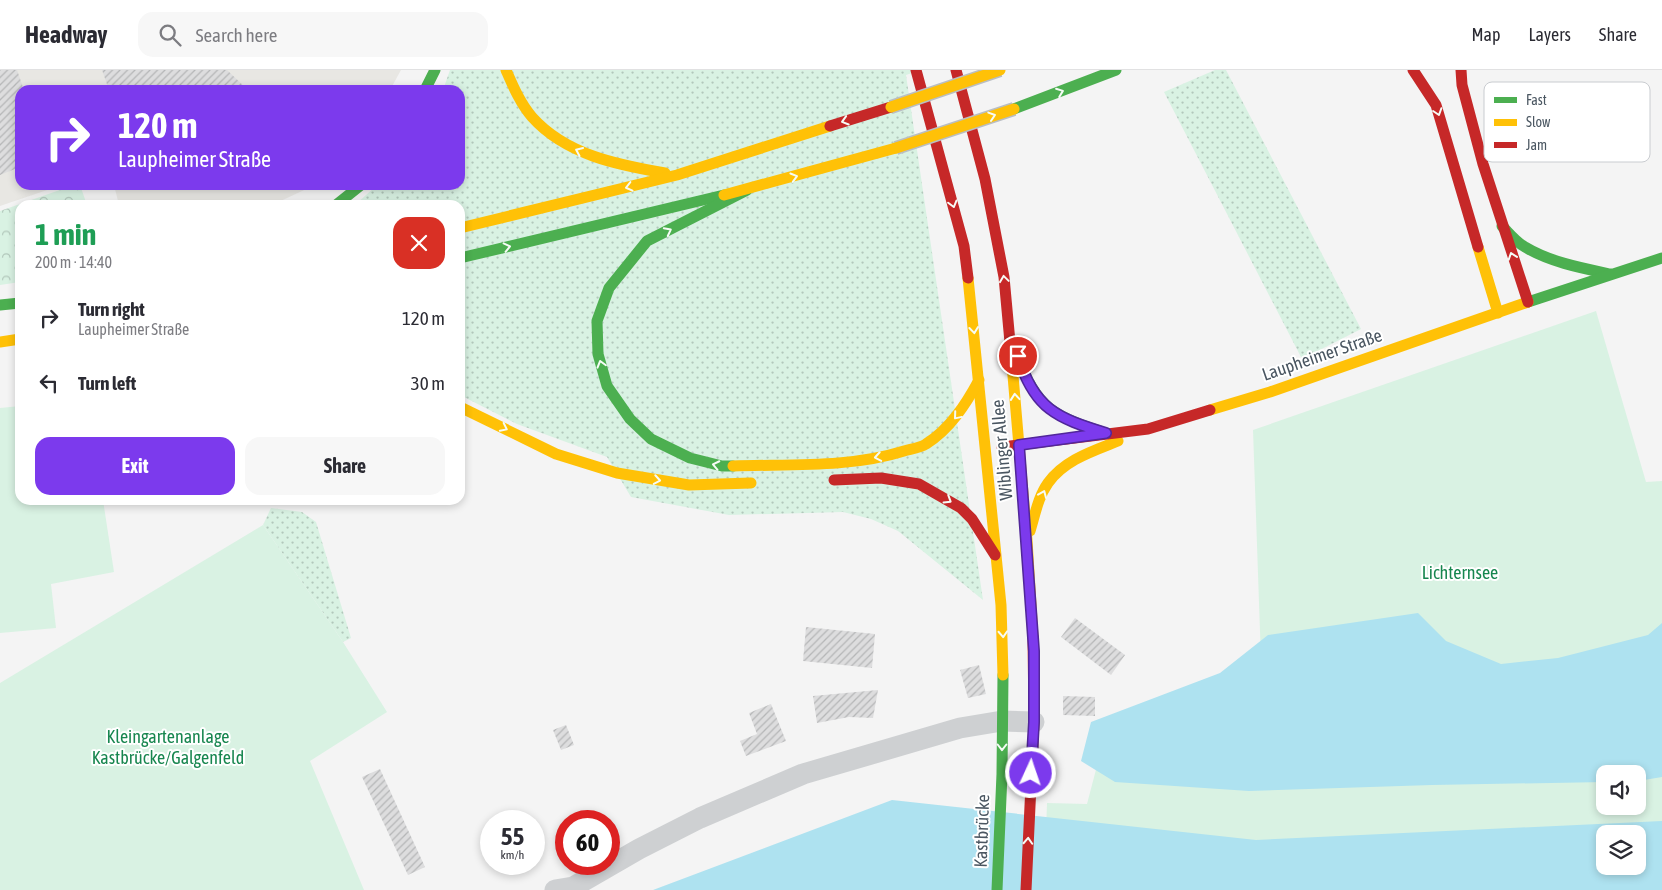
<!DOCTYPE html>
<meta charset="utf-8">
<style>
:root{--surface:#fff;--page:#f7f7f7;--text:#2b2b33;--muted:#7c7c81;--line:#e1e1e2;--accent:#7c3aed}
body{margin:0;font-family:"Asap Condensed",sans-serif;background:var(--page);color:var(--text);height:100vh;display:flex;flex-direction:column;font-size:19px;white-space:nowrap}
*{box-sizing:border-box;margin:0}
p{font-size:16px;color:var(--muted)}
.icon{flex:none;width:28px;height:28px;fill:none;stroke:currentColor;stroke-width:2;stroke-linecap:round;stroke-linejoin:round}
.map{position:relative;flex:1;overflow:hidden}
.side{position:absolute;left:15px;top:130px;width:450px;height:305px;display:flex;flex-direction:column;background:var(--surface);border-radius:15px;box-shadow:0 2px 8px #0003}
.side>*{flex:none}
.top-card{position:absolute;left:15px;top:15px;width:450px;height:105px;border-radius:15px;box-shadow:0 2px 8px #0003;background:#7c3aed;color:#fff;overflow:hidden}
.tools{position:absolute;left:1596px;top:695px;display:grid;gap:10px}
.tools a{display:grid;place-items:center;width:50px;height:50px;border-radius:10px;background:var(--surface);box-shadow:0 2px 8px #0003;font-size:25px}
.speed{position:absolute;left:480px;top:740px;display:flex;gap:10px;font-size:25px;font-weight:700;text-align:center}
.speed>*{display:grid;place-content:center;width:65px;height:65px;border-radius:50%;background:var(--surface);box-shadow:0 2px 8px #0003;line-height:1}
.speed small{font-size:12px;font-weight:400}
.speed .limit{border:8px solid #d22;background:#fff;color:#111}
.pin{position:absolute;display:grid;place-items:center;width:42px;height:42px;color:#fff;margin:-21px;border:2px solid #fff;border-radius:50%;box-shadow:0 1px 5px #0007}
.me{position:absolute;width:55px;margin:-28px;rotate:3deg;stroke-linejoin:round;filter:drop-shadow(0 0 4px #0008)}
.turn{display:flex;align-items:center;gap:18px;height:105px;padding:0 20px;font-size:22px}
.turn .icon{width:65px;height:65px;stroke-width:2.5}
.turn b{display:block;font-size:35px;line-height:42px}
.round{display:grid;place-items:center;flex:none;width:52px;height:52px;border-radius:15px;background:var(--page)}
.head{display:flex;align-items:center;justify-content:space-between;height:85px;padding:0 20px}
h1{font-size:30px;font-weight:700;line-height:38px;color:#1e9e55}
.primary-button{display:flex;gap:10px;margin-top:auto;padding:10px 20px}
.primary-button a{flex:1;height:58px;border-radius:15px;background:var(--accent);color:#fff;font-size:20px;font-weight:700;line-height:58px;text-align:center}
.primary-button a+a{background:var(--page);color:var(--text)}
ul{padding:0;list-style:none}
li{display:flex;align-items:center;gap:15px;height:65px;padding:0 20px}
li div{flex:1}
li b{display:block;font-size:19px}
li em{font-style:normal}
header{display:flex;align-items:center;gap:30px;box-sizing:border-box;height:70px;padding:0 25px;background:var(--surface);border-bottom:1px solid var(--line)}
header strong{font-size:24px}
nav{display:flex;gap:28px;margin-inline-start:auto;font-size:18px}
.search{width:350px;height:45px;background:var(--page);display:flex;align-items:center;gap:12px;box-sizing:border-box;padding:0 18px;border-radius:15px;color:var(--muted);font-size:19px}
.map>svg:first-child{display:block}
</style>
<header>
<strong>Headway</strong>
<div class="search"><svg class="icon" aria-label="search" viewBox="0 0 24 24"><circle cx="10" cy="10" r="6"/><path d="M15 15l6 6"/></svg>Search here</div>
<nav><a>Map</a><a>Layers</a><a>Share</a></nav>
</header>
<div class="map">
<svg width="1662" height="820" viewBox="0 0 1662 820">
<defs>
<pattern id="grass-dots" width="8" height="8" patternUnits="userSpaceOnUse" patternTransform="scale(1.25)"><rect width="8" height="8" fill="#d9f2e3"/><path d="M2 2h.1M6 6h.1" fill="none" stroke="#b2c7bb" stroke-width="1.8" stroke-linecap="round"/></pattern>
<pattern id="forest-crowns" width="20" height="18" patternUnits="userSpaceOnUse" patternTransform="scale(1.25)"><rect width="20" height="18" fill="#d9f2e3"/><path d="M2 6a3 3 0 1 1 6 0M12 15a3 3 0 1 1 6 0" fill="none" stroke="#b2c7bb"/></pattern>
<pattern id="building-hatch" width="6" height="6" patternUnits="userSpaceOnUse" patternTransform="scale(1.25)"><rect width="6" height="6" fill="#ddddde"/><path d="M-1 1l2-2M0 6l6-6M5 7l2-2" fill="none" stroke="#b5b6b7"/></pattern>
</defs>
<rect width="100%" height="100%" fill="#f4f4f4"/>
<g fill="#e8e7e3">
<path d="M0,0h401l-11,20h-370v95h42l-62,21z"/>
<path d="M114,115h201l-43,20h-153z"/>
</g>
<g fill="url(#grass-dots)">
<path d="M450,0h471l-15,5 77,525 -85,-69 -27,-12 -28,-7 -114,3 -98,-18 -24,-40 -90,-33 -57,-29v-190h-105l22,-20h83v-95h-17z"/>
<path d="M1215,0h11l135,259 -59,30 -138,-267z"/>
<path d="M271,438l31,4 14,10 35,116 -8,4 -80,-117z"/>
</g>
<path fill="url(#forest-crowns)" d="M74,115h6l7,20h-67v77l-20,3v-74z"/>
<g fill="#d9f2e3" fill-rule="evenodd">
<path d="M1596,241l50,171 16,-1v409h-618l3,-87 40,1 23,-88 151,-56 -8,-230zM1605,704h33v32h-33zM1605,764h33v32h-33z"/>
<path d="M20,336v94h83l11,72 -63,12 5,44 -56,5v-225z"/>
<path d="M263,455l80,117 44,70 -77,49 54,129h-364v-207z"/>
</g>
<g fill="#aee2f0" fill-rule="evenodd">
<path d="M1418,543l28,28 55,23 57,-6 90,-23 14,-12v154l-24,4v-7h-33v8l-173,3 -183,6 -134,-9 -34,-21 10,-39 129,-49 48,-38z"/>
<path d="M892,730l364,40 406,-19v69h-1009zM1605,764h33v32h-33z"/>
</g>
<g fill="url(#building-hatch)">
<path d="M0,0h17l7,20h-4v77l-20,8z"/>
<path d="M102,0h125l21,20h-139z"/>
<path d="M1075,548l50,37 -14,20 -50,-38z"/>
<path d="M806,557l69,7 -3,34 -69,-7z"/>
<path d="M979,595l7,29 -18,4 -8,-28z"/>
<path d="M878,620l-5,28 -24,-1 -32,6 -4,-27z"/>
<path d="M1063,626l32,1v19l-32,-1z"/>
<path d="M771,634l15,37 -40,15 -6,-15 17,-7 -8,-21z"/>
<path d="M566,655l8,20 -13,5 -8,-20z"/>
<path d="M380,699l45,98 -17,8 -46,-98z"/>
</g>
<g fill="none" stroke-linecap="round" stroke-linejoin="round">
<path stroke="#ced0d2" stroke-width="21" d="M555,820l18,-3 66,-38 61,-31 103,-44 157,-46 42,-7 32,1"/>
<g stroke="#4caf50" stroke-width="11">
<path d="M425,20l10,-20"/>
<path d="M1014,39l102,-39"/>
<path d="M336,135l25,-20"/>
<path d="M1502,156c7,7 14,16 23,21 25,15 56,21 85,27"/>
<path d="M460,188l264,-63"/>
<path d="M1528,232l134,-44"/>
<path d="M0,235l20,-2"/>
<path d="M1019,290c17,46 35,57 81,71"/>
<path d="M733,396h-11l-32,-8 -39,-19 -21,-20 -23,-33 -9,-32 -1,-33 12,-33 38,-47 100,-51"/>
<path d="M997,820l5,-116 1,-99"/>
</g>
<g stroke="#ffc107" stroke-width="11">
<path d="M506,0c7,16 14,33 26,47 34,38 86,48 133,56"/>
<path d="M724,125l172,-47"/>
<path d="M460,158l217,-53 153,-49"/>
<path d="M1478,177l20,66"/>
<path d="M968,208l33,327 2,70"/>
<path d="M0,272l20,-3"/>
<path d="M1012,294l15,176 6,97"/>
<path d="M460,337l96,47 61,19 72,12 62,-2"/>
<path d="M1210,340l60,-18 258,-90"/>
<path d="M733,396c57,-2 117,2 171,-15 7,-2 16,-3 22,-7 24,-15 40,-40 53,-64"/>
<path d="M1030,461c5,-16 8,-34 18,-48 16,-23 45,-32 70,-42"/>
</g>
<g stroke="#c62828" stroke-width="11">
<path d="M916,0l48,176 4,32"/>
<path d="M956,0l29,109 19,98 8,87"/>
<path d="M1413,0l23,35 42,142"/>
<path d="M1461,0l1,15 21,79 45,138"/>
<path d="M830,56l61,-19"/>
<path d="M1002,377l146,-18 62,-19"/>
<path d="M834,410l47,-2 38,6 42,24 11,11 23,36"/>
<path d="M1026,820l8,-168 -1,-85"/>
</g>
<defs>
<g id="slow-bridge">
<path d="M891,37l109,-37"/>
<path d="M896,78l118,-39"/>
</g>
</defs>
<use href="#slow-bridge" stroke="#b9bec3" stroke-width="14" stroke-linecap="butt"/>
<use href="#slow-bridge" stroke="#ffc107" stroke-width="11"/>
</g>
<defs><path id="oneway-chevron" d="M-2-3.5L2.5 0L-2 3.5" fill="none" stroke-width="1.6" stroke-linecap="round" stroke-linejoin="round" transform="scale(1.25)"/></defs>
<g stroke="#f6fbf6">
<use href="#oneway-chevron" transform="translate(1060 22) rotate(-21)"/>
<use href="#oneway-chevron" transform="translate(1438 42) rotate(72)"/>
<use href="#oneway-chevron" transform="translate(992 46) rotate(-18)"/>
<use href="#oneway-chevron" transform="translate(845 51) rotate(163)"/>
<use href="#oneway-chevron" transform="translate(579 81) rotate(-156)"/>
<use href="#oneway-chevron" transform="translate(794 107) rotate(-16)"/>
<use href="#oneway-chevron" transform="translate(629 117) rotate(166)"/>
<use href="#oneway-chevron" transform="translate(953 134) rotate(75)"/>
<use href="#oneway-chevron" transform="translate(668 161) rotate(-27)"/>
<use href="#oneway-chevron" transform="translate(507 177) rotate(-13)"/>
<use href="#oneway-chevron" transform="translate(1512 186) rotate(-109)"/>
<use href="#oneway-chevron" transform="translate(1004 209) rotate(-98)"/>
<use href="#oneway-chevron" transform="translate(974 260) rotate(83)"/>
<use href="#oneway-chevron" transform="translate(601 294) rotate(-106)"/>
<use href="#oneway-chevron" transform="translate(1015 327) rotate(-95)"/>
<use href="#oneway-chevron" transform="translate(957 346) rotate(130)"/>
<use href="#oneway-chevron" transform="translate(504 358) rotate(26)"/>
<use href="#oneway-chevron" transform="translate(878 387) rotate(170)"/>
<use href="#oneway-chevron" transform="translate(716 395) rotate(-168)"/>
<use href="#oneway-chevron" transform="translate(657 410) rotate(10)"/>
<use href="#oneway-chevron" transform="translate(1043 424) rotate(-67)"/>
<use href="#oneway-chevron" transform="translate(948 430) rotate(32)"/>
<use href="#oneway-chevron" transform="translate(1003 564) rotate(87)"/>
<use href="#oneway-chevron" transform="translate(1002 677) rotate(90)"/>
<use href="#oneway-chevron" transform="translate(1028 771) rotate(-87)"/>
</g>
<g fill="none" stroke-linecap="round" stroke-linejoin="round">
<defs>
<path id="route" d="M1018,286c16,53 39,62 88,77l-87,12 15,206v71l-3,51"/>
</defs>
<use href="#route" stroke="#51269a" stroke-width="12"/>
<use href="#route" stroke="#7c3aed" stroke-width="9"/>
</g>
<g text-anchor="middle" stroke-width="4" stroke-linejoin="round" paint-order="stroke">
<g font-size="18" fill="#4a5661" stroke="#fff">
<text transform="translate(1322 285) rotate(-19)" y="6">Laupheimer Straße</text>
<text transform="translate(1002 380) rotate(-95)" y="6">Wiblinger Allee</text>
<text transform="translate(982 761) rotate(-88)" y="6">Kastbrücke</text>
</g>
<g font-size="18" fill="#17864f" stroke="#fff">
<text x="1460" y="509">Lichternsee</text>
<text x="168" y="673">Kleingartenanlage<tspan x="168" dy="21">Kastbrücke/Galgenfeld</tspan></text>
</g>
</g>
<rect x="1484" y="12" width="166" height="80" rx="8" fill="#fff" stroke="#c9ccd0" stroke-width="1"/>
<rect x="1494" y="27" width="23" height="6" fill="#4caf50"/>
<rect x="1494" y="49" width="23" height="7" fill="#ffc107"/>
<rect x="1494" y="72" width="23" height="6" fill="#c62828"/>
<g font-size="14" fill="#4a5661">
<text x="1526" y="35">Fast</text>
<text x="1526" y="57">Slow</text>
<text x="1526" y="80">Jam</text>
</g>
</svg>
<div class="tools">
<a><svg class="icon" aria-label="sound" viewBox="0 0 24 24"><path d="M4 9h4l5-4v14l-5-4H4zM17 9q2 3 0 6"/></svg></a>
<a><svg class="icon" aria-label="layers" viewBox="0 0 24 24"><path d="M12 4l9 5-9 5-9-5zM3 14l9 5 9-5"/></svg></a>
</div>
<div class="speed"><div>55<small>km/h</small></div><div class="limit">60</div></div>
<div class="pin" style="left:1018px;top:286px;background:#d93025"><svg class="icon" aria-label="arrive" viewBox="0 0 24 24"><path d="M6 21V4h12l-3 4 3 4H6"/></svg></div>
<svg class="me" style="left:1031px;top:703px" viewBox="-20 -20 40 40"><circle r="17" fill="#7c3aed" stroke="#fff" stroke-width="3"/><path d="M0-11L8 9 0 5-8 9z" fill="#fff"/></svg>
<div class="top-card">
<div class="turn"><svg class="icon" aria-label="right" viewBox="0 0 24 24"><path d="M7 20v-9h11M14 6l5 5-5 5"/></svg><div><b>120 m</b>Laupheimer Straße</div></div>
</div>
<section class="side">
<div class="head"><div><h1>1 min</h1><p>200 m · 14:40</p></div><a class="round" style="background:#d93025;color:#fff"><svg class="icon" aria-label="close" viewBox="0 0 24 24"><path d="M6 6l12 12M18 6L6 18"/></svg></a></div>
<ul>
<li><svg class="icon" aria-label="right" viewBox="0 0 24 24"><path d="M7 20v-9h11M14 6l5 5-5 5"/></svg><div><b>Turn right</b><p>Laupheimer Straße</p></div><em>120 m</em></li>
<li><svg class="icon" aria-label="left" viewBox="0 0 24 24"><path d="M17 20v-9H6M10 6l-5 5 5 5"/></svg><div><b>Turn left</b></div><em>30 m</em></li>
</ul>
<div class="primary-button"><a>Exit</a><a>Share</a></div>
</section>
</div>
